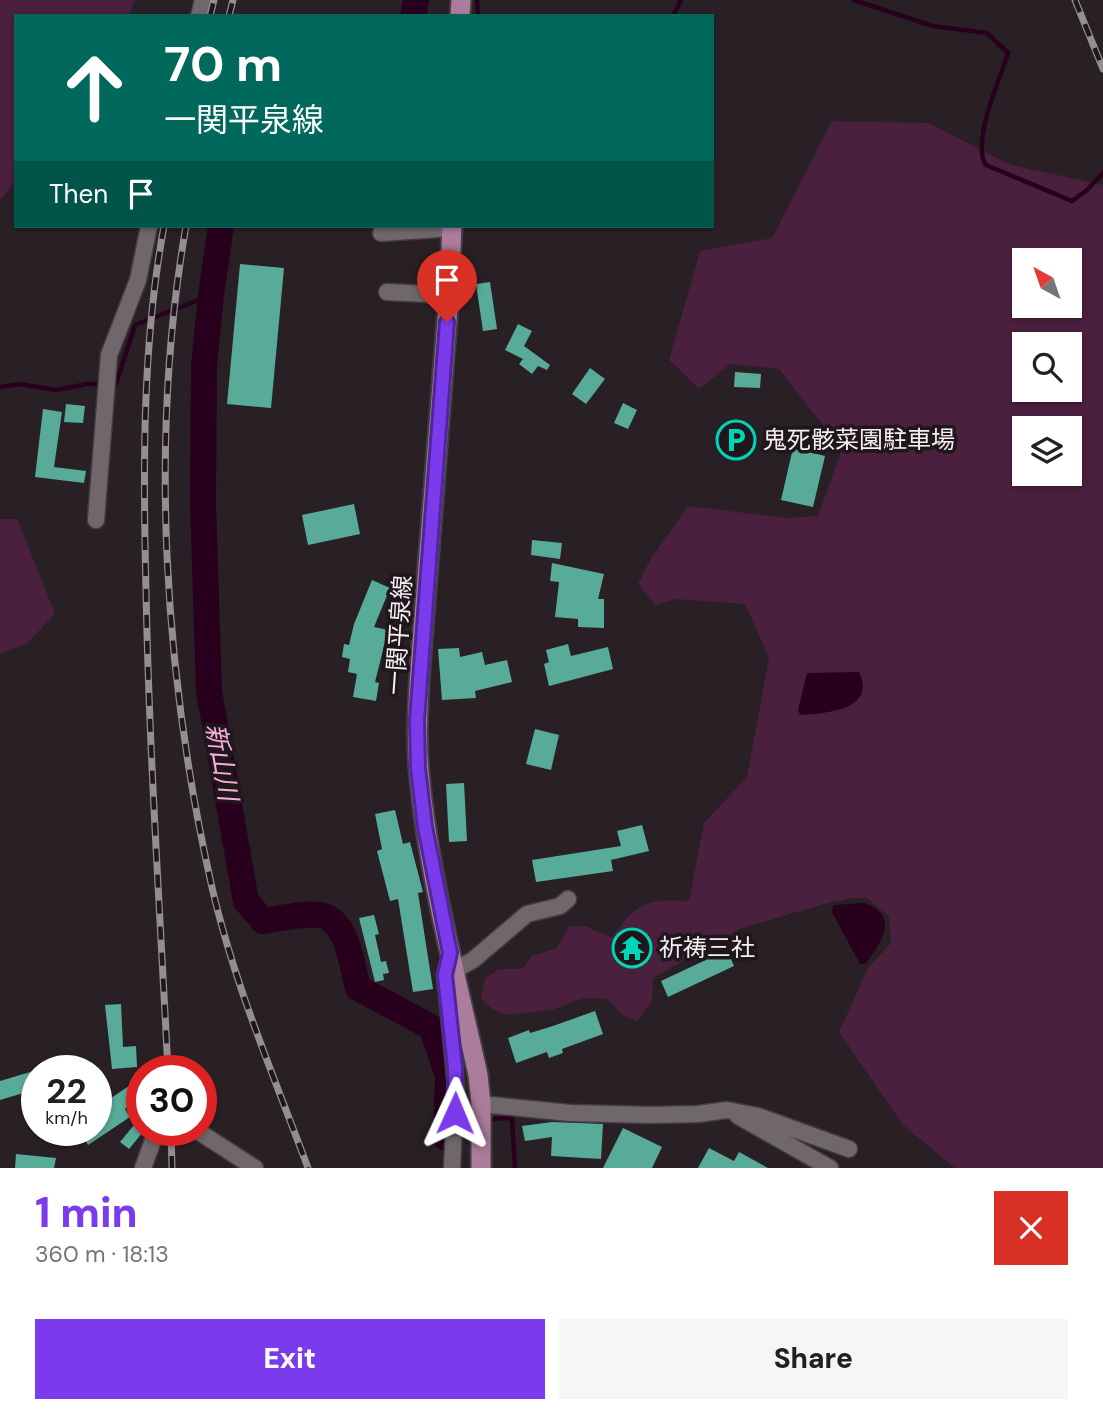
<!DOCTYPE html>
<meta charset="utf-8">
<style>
:root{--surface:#fff;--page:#f6f6f6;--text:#202124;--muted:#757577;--accent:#7c3aed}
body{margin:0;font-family:"DM Sans","Noto Sans JP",sans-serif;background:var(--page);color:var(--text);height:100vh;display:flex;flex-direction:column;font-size:26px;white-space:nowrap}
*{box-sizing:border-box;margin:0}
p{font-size:23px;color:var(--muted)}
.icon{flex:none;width:38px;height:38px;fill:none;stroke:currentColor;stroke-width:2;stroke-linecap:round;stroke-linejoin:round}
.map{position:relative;height:1168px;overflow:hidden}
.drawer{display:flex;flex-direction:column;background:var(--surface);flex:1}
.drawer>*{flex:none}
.top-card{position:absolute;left:14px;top:14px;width:700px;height:214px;border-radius:0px;box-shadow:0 2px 5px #0004;background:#00695c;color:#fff;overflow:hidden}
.needle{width:46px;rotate:320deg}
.buttons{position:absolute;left:1012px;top:248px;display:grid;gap:14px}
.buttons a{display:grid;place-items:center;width:70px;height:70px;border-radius:0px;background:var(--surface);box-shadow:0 2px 5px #0004;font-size:35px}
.speed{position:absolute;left:21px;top:1055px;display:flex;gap:14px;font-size:35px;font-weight:700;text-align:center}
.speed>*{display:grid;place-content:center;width:91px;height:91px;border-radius:50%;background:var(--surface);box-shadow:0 2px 5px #0004;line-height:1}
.speed small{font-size:18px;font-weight:400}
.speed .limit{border:10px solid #d22;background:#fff;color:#111}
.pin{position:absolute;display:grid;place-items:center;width:60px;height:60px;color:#fff;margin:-72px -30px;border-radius:50% 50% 50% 0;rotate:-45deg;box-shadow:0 0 7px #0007}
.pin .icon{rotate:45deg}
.me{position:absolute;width:77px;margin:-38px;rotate:1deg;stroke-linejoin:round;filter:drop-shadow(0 0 5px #0008)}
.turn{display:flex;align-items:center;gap:24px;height:147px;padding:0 35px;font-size:32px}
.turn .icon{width:91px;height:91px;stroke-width:2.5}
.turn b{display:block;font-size:49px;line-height:60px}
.then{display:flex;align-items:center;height:66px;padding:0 35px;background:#0003;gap:14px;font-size:26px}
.round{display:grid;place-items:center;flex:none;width:74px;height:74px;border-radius:0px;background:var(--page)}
.overview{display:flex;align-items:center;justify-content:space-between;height:119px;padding:0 35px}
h1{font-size:42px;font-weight:800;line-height:52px;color:var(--accent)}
.cta{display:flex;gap:14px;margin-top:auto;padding:14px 35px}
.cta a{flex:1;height:80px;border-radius:0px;background:var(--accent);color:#fff;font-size:28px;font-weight:800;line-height:80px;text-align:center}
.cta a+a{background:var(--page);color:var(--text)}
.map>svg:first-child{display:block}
</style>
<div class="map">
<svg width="1103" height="1168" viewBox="0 0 1103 1168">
<rect width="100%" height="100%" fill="#282025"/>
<g fill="#4b1f3e" fill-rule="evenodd">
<path d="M0,0h135l-6,16h-113v164l-16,20z"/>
<path d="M832,121l96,2 83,42 92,20v983h-148l-52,-43 -64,-93 29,-64 23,-25 -2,-27 -22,-18h-15l-28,6 -82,24 -89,50 -1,23 -15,20 -15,-6 -14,-16 -24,-1 -32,12 -48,5 -12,-7 -11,-9 4,-21 14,-9h23l10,-13 25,-8 12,-22h16l27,12c25,-36 34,-39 77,-37l15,-78 43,-46 22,-119 -24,-54 -69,-5 -21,6 -17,-21 12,-24 38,-54 99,12 31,-2 24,-67 -63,-80 -49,-5 -31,25 -30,-29 31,-109 72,-13zM1024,261h45v45h-45zM1024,345h45v45h-45zM1024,429h45v45h-45z"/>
<path d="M0,519h17l38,95 -28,29 -27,11z"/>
</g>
<g fill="#28001e">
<path d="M859,672c18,39 -34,41 -59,43l-2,-5 9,-37z"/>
<path d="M865,903c4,2 12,5 15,9 14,15 -5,38 -14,52h-6l-28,-52 1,-7z"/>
</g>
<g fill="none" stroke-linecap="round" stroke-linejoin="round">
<g stroke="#28001e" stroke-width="4.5">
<path d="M477,0l1,16"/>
<path d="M854,0l79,26 54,7 21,20c-8,26 -37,89 -22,112l86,36 15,-11 16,-17"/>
<path d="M673,16l8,-16"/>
<path d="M112,384h4l19,-59 76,-30"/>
<path d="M0,387l20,-3 36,6 31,-6h16"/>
<path d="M486,1119l26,-1 3,50"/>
<path d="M458,1120l19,-1"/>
</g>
<g stroke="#28001e" stroke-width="26">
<path d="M413,16l3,-16"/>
<path d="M221,226l-10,69 -7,71 -1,137 6,188 37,210 17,20c16,-2 46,-10 61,-5 24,8 28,50 34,72l73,39 17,48 -2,63"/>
</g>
</g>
<g fill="#59ab99">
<path d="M240,264l44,4 -13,140 -44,-4z"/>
<path d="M490,282l7,47 -14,2 -7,-47z"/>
<path d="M518,324l14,7 -8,15 26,19 -3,5 -9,-4 -6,8 -13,-10 4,-5 -18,-9z"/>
<path d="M590,368l15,11 -19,25 -14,-10z"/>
<path d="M735,372l26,2 -1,14 -26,-1z"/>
<path d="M623,403l14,7 -9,19 -14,-6z"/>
<path d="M66,404l19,2 -2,17 -19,-1z"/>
<path d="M43,409l19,3 -8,55 32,4 -2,12 -49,-6z"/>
<path d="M793,448l32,8 -12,51 -32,-7z"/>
<path d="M354,504l6,30 -52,11 -6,-30z"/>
<path d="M532,540l30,3 -2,16 -29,-4z"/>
<path d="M552,563l52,11 -6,25h6v29l-26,-1v-8l-23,-2 4,-35 -9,-1z"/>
<path d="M372,580l18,8 -16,39 14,3 -13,52 4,1 -3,18 -23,-4 4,-23 -9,-2 2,-13 -8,-2 2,-13 5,1 5,-21z"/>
<path d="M568,644l3,12 37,-9 5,22 -64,17 -5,-22 5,-2 -3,-12z"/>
<path d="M459,648l1,9 22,-5 3,13 22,-5 5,22 -37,9 1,7 -34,2 -4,-51z"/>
<path d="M535,729l24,6 -8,35 -25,-6z"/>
<path d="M464,783l3,58 -18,1 -3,-58z"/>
<path d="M395,810l8,34 7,-2 13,50 -5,1 15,96 -20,3 -15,-93 -8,2 -13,-50 5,-2 -7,-35z"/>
<path d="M642,825l7,26 -38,9 2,11 -77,11 -4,-22 89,-14 -4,-15z"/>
<path d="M374,915l5,19 -4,1 6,27 5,-1 3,12 -6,1 1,6 -9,2 -16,-64z"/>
<path d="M727,950l7,16 -66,31 -7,-16z"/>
<path d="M121,1004l2,43 13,-1 1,21 -25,2 -7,-64z"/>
<path d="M595,1011l8,23 -41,15 1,4 -14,5 -2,-6 -31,11 -8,-25 21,-8 1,3 23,-7z"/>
<path d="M37,1070v19l-37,11v-19z"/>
<path d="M132,1084l2,18 -9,7 5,8 -42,28 -9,-15h17v-22z"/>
<path d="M552,1122l51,2 -2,35 -50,-3 1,-19 -27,4 -3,-15z"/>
<path d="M134,1125l9,7 -14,17 -9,-7z"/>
<path d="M623,1128l39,19 -10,21h-49z"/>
<path d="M709,1148l25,13 5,-9 29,16h-70z"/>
<path d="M16,1154l40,4 -2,10h-39z"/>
</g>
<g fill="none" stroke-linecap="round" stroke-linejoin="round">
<defs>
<g id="minor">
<path d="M199,16l4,-16"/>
<path d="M381,233l71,-5"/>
<path d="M387,292l62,3"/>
<path d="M96,520l13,-165 29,-75 11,-54"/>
<path d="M450,955l-5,20 11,111 -4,82"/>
<path d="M455,970l18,-10 54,-46 33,-8 8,-7"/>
<path d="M481,1104l89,9 81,2 47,-1 29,-4 31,6 91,33"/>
<path d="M738,1116l92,52"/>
<path d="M196,1130l59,38"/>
<path d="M143,1168l13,-36 4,-2"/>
</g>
<g id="major">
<path d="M460,16l1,-16"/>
<path d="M452,226l-3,69 -29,374c-2,34 -4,68 -1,102 9,103 37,204 59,304l3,29v64"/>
</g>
</defs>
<use href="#minor" stroke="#433c40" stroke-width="19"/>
<use href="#major" stroke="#433c40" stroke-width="23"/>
<use href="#minor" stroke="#70676d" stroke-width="16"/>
<use href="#major" stroke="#ab7c9c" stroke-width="19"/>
<defs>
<g id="rail">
<path d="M1075,0l28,69"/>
<path d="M210,16l4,-16"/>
<path d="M229,16l4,-16"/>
<path d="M164,226c-22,119 -21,243 -18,364 3,160 14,321 22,481"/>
<path d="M186,226c-37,212 -22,447 25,657 22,98 62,191 97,285"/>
<path d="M171,1130l1,38"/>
</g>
</defs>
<use href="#rail" stroke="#948d92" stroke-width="7"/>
<use href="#rail" stroke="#1f171c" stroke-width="4.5" stroke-dasharray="13" stroke-linecap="butt"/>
</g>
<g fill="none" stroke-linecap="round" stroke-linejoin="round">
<defs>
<path id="route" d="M447,322l-30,398 1,48 7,59 25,126 -5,22 10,93v45"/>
</defs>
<use href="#route" stroke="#51269a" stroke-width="18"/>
<use href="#route" stroke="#7c3aed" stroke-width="12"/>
</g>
<defs>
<symbol id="parking-ring" viewBox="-11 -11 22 22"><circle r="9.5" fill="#1f171c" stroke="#00d5b7" stroke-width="1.5"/><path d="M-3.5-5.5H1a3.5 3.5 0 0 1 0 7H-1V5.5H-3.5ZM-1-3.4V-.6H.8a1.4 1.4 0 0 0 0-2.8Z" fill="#00d5b7"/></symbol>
<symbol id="temple-ring" viewBox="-11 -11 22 22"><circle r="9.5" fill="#1f171c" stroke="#00d5b7" stroke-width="1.5"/><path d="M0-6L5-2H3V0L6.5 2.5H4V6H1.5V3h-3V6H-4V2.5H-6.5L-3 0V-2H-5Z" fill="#00d5b7"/></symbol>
</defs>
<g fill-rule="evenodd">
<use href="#parking-ring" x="714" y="418" width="44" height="44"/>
<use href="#temple-ring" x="610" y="926" width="44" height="44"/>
</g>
<g text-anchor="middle" stroke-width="7" stroke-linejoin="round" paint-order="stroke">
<g font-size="24" fill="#f5eff3" stroke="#1f171c" text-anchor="start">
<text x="763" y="448">鬼死骸菜園駐車場</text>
<text x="659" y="956">祈祷三社</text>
</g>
<g font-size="24" fill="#f5eff3" stroke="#1f171c">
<text transform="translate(399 635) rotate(-86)" y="8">一関平泉線</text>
</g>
<g font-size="26" font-style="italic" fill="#fdace1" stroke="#1f171c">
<text transform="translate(222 762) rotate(80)" y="9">新山川</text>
</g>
</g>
</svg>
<div class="buttons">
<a><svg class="needle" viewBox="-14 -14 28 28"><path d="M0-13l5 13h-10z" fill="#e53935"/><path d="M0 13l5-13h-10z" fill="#757577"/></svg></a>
<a><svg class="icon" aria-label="search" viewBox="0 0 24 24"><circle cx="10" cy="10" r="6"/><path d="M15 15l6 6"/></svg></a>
<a><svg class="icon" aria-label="layers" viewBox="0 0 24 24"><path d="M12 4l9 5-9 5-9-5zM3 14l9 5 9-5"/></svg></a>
</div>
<div class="speed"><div>22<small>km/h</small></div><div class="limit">30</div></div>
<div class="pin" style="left:447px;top:322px;background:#d93025"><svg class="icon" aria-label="arrive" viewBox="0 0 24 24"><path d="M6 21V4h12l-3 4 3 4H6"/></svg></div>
<svg class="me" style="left:455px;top:1113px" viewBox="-20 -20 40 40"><path d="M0-17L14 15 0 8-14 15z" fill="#7c3aed" stroke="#fff" stroke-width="4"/></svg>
<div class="top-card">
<div class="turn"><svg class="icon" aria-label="ahead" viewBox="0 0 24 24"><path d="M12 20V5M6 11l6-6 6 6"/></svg><div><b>70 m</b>一関平泉線</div></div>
<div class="then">Then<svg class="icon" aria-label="arrive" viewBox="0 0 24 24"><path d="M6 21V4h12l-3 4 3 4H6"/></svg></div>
</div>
</div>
<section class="drawer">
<div class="overview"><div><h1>1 min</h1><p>360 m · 18:13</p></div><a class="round" style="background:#d93025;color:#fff"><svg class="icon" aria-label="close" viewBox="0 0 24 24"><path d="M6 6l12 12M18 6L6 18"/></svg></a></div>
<div class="cta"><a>Exit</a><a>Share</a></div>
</section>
